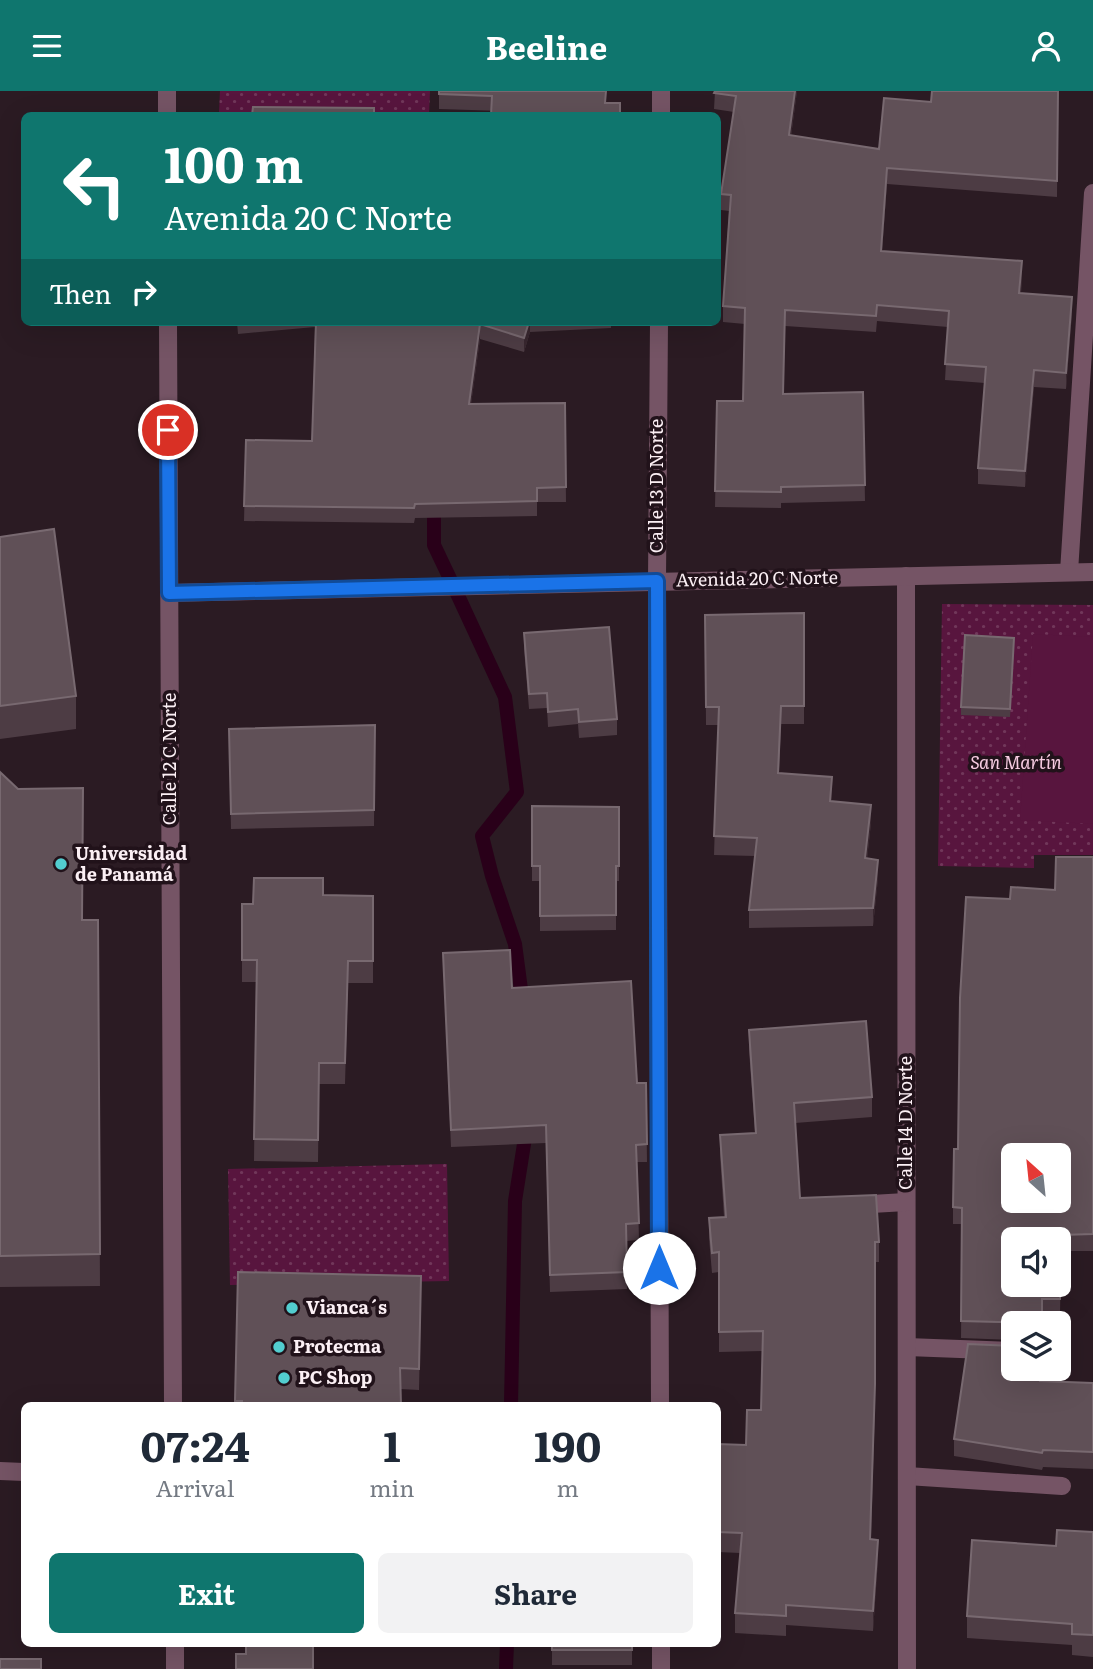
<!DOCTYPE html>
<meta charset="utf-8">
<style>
:root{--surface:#fff;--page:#f2f2f3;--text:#1f2937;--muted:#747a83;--accent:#0f766e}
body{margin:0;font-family:Literata,serif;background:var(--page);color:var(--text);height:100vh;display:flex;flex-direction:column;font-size:26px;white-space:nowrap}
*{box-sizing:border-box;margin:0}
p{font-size:23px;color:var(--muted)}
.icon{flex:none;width:38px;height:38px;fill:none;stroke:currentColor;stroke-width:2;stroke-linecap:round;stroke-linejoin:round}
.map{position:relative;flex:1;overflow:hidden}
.drawer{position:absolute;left:21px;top:1311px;width:700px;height:245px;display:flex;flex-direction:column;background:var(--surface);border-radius:10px;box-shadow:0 7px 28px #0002}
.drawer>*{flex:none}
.hud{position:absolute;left:21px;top:21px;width:700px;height:214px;border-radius:10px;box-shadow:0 7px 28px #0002;background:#0f766e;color:#fff;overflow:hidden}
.needle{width:46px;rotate:333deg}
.buttons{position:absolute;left:1001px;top:1052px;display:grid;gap:14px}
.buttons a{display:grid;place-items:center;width:70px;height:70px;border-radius:10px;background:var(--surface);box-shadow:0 7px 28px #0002;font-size:35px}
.pin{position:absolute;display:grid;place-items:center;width:60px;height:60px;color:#fff;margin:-30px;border:4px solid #fff;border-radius:50%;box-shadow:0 2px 7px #0007}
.me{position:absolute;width:77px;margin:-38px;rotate:0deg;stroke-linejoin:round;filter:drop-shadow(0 0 5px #0008)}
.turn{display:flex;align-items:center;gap:24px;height:147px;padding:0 28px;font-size:32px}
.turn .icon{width:91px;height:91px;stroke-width:2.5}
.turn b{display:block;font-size:49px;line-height:60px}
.then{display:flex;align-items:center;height:66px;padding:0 28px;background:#0003;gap:14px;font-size:26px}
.eta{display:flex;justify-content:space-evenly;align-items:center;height:119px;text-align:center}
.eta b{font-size:42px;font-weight:700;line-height:49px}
.action{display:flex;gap:14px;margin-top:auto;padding:14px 28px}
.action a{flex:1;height:80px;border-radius:10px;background:var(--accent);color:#fff;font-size:28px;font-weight:700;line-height:80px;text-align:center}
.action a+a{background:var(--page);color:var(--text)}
header{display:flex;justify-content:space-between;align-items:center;height:91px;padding:0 28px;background:var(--accent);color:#fff;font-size:32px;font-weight:700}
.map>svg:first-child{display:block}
</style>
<header><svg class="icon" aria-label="menu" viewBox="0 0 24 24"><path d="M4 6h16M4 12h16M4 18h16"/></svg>Beeline<svg class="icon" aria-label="person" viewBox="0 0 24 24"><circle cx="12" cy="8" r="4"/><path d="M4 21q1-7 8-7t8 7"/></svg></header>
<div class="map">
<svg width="1093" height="1578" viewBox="0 0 1093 1578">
<defs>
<pattern id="green-dots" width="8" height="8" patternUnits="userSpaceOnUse" patternTransform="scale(1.75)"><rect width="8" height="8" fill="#58153e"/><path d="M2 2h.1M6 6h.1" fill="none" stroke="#71375a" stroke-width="1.8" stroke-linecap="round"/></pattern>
</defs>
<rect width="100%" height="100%" fill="#2b1b23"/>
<g fill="url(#green-dots)">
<path d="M220,0h210l-1,24 -210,-3z"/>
<path d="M942,513l151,1v250h-59v13l-96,-2z"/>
<path d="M447,1073l2,117 -219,4 -2,-116z"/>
</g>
<path fill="#58153e" d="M1033,543l60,3v187l-73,-4z"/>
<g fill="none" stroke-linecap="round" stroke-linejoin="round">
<g stroke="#290019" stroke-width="14">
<path d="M434,410v44l19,40"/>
<path d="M454,496l51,110 12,95 -35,44 10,40 23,68 8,61"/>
<path d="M511,1314l4,-204 12,-76"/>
<path d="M506,1578l1,-26"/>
</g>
<g stroke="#755465" stroke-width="18">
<path d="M907,1256l106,4"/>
<path d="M0,1380l24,1"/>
<path d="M907,1385l155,10"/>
</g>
<g stroke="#755465" stroke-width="18">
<path d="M167,0v24"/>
<path d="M661,24v-24"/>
<path d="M168,231l5,1083"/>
<path d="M659,231l-2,259 3,824"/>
<path d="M1069,481l24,-379"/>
<path d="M906,485l1,1093"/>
<path d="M169,502l924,-21"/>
<path d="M854,1114l52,-3"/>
<path d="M175,1552v26"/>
<path d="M661,1552v26"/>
</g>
</g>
<g fill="#4d3c44">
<path d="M439,0l167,12 14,12 -181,-6z"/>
<path d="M715,0h82l-6,45 88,13 52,-47 127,-11 -1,106 -170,-13 -5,67 140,26 -1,16 51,20 -6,76 -32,-2 -9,100 -47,-3v-16l7,-85 -40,-3 3,-53 -71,-6 -1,11 -91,-6 -2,68 80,-2 2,109 -84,2v5l-66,-1 2,-106h26l2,-77 -22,-2v-16l6,-95 -8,-1v-16l13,-82 -20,-3z"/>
<path d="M237,231h374v6l-81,4 -6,20 -44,-13 -9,65 94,-1 1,99h-29v14l-122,2 -1,5 -170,-2 2,-81 66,1 3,-114 -77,7z"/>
<path d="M0,446l76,159v33l-76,10z"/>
<path d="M804,522v111h-23l-2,49 53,22 -1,6 40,22 -4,36 11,19 -5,48 -124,2v-18l6,-54 -41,-1 4,-130h-12l-1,-110z"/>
<path d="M524,542l93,86v16l-38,3 -1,-14 -30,3 -1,-19 -18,1 -5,-60z"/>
<path d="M1014,555l-4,71 -49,-2v-8z"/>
<path d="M375,634l-1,101 -143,3 -2,-100z"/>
<path d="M0,681l82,148h16l2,366 -100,1z"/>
<path d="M532,715l87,1v74h-3v49l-76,1v-50h-8z"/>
<path d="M1093,766v394h-32l-1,65h-18l-29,7v17l-52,-2 1,-114h-9v-17l5,-58 52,-250 45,-9z"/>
<path d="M323,804l50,1v87h-25l-3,101h-26l-1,78 -64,-1 2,-179h-14v-78h11z"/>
<path d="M443,862l69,35 125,95h9l1,79h-10l2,78 -13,1 1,48 -77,3 -4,-149 -95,4z"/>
<path d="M749,939l123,67v20l-77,6 5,75 79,44v20h-4v142l-4,135 7,21 -5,71 -87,-6v11l-51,-3v-20l5,-60 -22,-1v-108l28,1 15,-35 2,-59 -44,1v-80l-7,1 -3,-35v-20l15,-1 -4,-62v-20l35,-2 -6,-83z"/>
<path d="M421,1205l-2,94 -19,-1 1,16h-166v-4z"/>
<path d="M1041,1290l52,2v86l-50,-2 -1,3 -88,-14v-17z"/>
<path d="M1093,1441v125l-21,-2v-10l-105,-7v-22l89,-70z"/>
<rect x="552" y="1552" width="80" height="22"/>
</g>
<g fill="#38272f">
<path d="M795,0h2l-8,60v-16z"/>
<path d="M887,77v16l-6,83v-16z"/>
<path d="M1022,170v16l-3,32v-16z"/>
<path d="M1072,206v16l-6,76v-16z"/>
<path d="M529,231h1v10l-6,20v-14z"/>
<path d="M480,233v15l-11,79v-14z"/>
<path d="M1034,279v17l-9,100v-16z"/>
<path d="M832,686v18l-2,24v-18z"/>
<path d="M871,714v18l-6,54v-19z"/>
<path d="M878,769v18l-5,48v-18z"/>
<path d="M875,1293v20l-5,155v-20z"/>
<path d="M878,1449v20l-5,71v-20z"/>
</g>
<g fill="#605057" stroke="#786970" stroke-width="2" fill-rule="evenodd">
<path d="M439,0h167l-1,12h15v12h-129l1,-19 -53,-2z"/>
<path d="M715,0h80l-6,44 90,14 5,-51 47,4 1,-11h126l-1,90 -170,-13 -6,83 141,10 -3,32 53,4 -6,76 -32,-3 -9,101 -47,-3 8,-101 -41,-3 4,-53 -72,-6 -1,11 -91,-6 -2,84 80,-2 2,93 -84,2v5l-66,-1 2,-90h26l2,-93 -22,-2 8,-111 -10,-1 15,-98 -22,-3z"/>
<path d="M253,16l121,1v7h-122z"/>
<path d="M316,231h213l-5,16 -44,-14 -11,80 96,-1 1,84 -29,1v13l-122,3 -1,4 -170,-2 2,-66 66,1z"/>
<path d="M54,438l22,167 -76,10v-169z"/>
<path d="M804,522v93h-23l-3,67 54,4 -2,24 41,4 -6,53 13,2 -5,48 -124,2 8,-72 -43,-2 5,-129h-13l-1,-92z"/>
<path d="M609,536l8,92 -38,3 -1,-13 -30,3 -1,-19 -18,1 -5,-61z"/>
<path d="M965,544l49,3 -4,71 -49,-2z"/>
<path d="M375,634l-1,85 -143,4 -2,-85z"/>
<path d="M0,681l18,17 65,-1 -1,132h16l2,334 -100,2z"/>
<path d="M532,715l87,1v59h-3v49l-76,1v-50h-8z"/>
<path d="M1056,766h37v377l-32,1 -1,64h-18v24l-81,-2 1,-113 -9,-1 1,-58h4l2,-151 6,-101 44,2 1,-12 44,3zM1013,1064h46v46h-46zM1013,1148h46v46h-46z"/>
<path d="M254,787h69v17l50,1v65h-25l-3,102h-26l-1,77 -64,-1 3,-179h-15v-56h11z"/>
<path d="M510,859l2,38 119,-7 6,102h9l1,61 -11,1 3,78 -13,1 1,48 -77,3 -4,-150 -95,5 -8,-177z"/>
<path d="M866,930l6,76 -78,6 6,95 76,-3 3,47h-4v142l-5,155 8,1 -5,71 -87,-6v11l-51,-3 7,-80 -24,-1v-88l28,1 1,-35h14l2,-79 -44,1v-80l-7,1 -3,-35 17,-1 -6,-82 36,-2 -7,-103z"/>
<path d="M238,1181l183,4 -2,93 -19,-1 1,37h-159v-4h-7z"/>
<path d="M968,1253l45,2v23h28l-1,12 53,2v69l-50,-2 -1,3 -88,-14z"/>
<path d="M1057,1439l36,2v103l-21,-1v-10l-105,-8 5,-76 84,6z"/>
<path d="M246,1552h67v26h-77v-15h10z"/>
<rect x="552" y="1552" width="80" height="7"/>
<rect x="0" y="1568" width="41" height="10"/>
</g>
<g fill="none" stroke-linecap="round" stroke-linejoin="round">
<defs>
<path id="route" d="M168,339l1,163 488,-12 2,687"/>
</defs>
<use href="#route" stroke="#114b97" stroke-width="18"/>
<use href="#route" stroke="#1a73e8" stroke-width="12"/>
</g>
<g fill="#52cdcf" stroke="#21121a" stroke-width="2.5">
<circle cx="61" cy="773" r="7"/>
<circle cx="292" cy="1217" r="7"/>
<circle cx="279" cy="1256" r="7"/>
<circle cx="284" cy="1287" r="7"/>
</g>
<g text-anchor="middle" stroke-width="7" stroke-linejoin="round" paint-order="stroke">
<g font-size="18" fill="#fbeff4" stroke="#21121a">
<text transform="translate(657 395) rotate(-90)" y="6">Calle 13 D Norte</text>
<text transform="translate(757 488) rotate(-1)" y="6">Avenida 20 C Norte</text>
<text transform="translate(170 668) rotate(-90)" y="6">Calle 12 C Norte</text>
<text transform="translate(906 1032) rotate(-90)" y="6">Calle 14 D Norte</text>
</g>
<g font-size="18" font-style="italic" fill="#f6cbe1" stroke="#21121a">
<text x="1016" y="678">San Martín</text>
</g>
<g font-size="18" font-weight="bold" fill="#fbeff4" stroke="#21121a" text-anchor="start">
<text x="75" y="769">Universidad<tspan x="75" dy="21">de Panamá</tspan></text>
<text x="306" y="1223">Vianca´s</text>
<text x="293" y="1262">Protecma</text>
<text x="298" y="1293">PC Shop</text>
</g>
</g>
</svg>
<div class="buttons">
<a><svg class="needle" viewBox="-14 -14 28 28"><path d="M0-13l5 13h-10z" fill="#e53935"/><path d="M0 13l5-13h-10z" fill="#747a83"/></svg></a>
<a><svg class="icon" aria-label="sound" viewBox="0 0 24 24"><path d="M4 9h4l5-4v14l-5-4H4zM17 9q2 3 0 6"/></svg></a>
<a><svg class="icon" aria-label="layers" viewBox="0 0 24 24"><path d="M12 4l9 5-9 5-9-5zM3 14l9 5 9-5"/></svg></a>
</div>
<div class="pin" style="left:168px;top:339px;background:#d93025"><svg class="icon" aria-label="arrive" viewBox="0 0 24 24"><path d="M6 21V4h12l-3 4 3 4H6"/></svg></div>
<svg class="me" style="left:659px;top:1177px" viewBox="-20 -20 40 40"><circle r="19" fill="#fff"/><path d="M0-13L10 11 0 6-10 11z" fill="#1a73e8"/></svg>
<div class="hud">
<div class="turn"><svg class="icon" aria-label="left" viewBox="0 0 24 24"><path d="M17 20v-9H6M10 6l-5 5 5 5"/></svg><div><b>100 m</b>Avenida 20 C Norte</div></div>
<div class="then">Then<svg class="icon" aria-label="right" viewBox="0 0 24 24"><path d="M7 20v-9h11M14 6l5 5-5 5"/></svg></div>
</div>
<section class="drawer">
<div class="eta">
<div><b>07:24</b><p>Arrival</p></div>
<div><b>1</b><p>min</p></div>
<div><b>190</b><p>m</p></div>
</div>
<div class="action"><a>Exit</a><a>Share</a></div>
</section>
</div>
